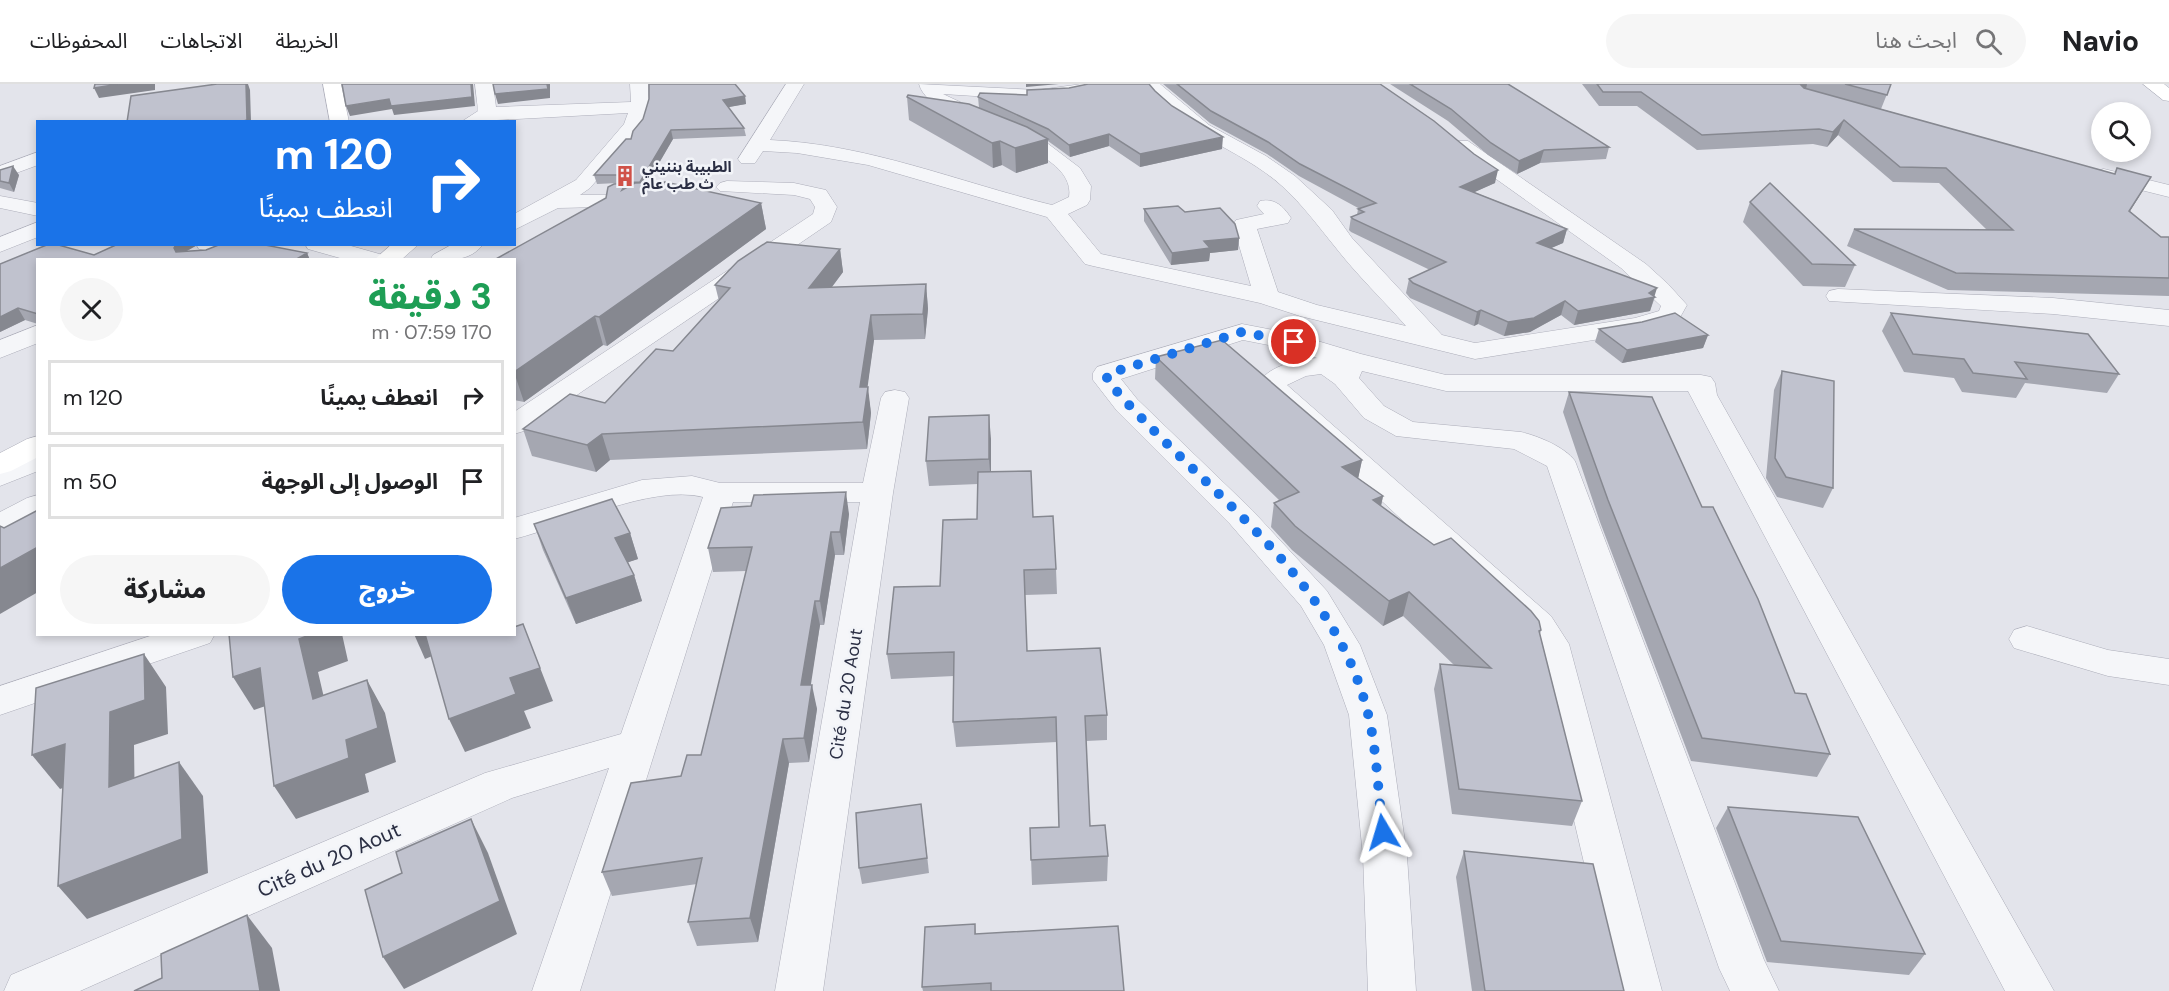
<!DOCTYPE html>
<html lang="ar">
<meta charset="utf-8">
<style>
:root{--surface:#fff;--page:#f6f6f6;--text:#202124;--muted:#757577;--line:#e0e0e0;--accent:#1a73e8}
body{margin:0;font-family:"DM Sans","Noto Sans Arabic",sans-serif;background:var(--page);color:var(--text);direction:rtl;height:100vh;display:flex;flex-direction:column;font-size:22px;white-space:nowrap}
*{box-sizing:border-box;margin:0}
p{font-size:20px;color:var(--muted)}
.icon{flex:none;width:33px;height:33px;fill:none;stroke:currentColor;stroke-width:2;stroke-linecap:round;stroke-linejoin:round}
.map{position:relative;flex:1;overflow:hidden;direction:ltr}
.side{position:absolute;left:36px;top:174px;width:480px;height:378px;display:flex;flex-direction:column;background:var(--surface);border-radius:0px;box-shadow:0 3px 9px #0003;direction:rtl}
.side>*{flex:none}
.guide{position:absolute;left:36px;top:36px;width:480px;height:126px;border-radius:0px;box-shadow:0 3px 9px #0003;direction:rtl;background:#1a73e8;color:#fff;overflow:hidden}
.buttons{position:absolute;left:2091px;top:18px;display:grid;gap:12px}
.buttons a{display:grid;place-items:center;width:60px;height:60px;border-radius:50%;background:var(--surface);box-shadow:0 3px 9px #0003;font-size:30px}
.pin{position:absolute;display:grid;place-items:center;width:51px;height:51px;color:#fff;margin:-26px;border:3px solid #fff;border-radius:50%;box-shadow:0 2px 6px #0007}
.me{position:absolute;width:66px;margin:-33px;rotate:353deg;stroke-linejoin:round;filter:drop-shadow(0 0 4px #0008)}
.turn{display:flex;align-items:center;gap:21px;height:126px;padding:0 24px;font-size:27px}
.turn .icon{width:78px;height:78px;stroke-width:2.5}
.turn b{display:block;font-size:42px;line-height:51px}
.round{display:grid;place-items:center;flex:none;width:63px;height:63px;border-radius:32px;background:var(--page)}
.headline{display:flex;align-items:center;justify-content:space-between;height:102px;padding:0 24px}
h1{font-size:36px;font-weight:800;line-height:45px;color:#1e9e55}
.action{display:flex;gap:12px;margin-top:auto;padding:12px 24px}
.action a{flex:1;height:69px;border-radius:36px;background:var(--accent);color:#fff;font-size:24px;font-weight:800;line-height:69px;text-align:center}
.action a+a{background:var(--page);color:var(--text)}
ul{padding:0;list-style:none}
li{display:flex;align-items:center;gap:18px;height:75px;margin:0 12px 9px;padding:0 12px;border:3px solid var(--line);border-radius:0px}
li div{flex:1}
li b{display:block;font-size:22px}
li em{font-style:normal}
header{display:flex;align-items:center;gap:36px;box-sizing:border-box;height:84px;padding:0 30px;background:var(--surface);border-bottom:2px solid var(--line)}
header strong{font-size:28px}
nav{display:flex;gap:33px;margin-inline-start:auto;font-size:21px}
.search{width:420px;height:54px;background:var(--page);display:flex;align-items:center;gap:15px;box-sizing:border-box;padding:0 21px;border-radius:33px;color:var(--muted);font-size:22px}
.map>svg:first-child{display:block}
</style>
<header>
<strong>Navio</strong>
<div class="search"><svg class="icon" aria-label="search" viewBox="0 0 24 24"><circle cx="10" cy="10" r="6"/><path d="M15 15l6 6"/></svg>ابحث هنا</div>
<nav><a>الخريطة</a><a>الاتجاهات</a><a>المحفوظات</a></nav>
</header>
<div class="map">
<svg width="2169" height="907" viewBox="0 0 2169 907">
<rect width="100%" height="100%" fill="#e3e4eb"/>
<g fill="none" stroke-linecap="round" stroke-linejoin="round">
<defs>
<g id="street">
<path d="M475,0h18l3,23 135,-5 -1,-18h18l1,23 -6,19 -53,62 -10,7 65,-1 8,1 3,5 -3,5 -8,1 -87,2 -44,22v-16l62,-34 48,-56 4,-11 -167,9 17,-11z"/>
<path d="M786,0h18l-34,56c98,4 188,42 282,65l17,-8c9,-55 -139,-69 -150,-113l119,6 44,-6h35l-3,4 -6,1 -39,8 -31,3 -95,-6 104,49 33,25 11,18 -1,14 -3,5 -19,9 33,40 150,32 -18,-61 3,-5 28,-6 -7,-8 3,-5c15,-3 23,5 31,17l-3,5 -31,6 21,63 39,13 89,21c-23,-26 -49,-51 -70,-78 -18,-22 -33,-43 -54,-62 -43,-39 -105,-52 -140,-102h18l49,41 57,31 29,20 37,34 20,28 90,97 33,8 160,-25 24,-7 2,-5 -40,-38 -167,-119 -3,-4 3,-4h14l178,123 22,20 19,21 -9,16 -41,12 -162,26 -175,-43 -40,-13 -167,-37 -8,-2 -38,-47 -179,-52 -71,-12 -34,-2 -8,12h-14l-3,-4z"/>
<path d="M38,68v13l-38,14v-13z"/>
<path d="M2104,85l65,16v12l-72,-18 -3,-4 3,-4z"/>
<path d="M727,97l67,2 32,7 11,17 -6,15 -307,209 -10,3v-22l299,-198 2,-7 -5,-8 -16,-4 -74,-4 -4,-4 4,-4z"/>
<path d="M0,112l38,7v13l-38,-8z"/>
<path d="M38,138v15l-38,15v-15z"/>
<path d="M196,160h33l2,3 -4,5 -8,2 -20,-5z"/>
<path d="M305,160h39l39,11 3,5h-39l-39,-11z"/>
<path d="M453,160h30c-12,18 -35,16 -53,16l3,-5z"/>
<path d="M1838,205l215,9 116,12v16l-116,-12 -224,-13 -3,-5 3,-5z"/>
<path d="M1242,240l52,10 67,20 85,21h255l10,2 4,6 2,12 337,596h-49l-317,-600h-242l-84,-20 -3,7 25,28 29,16 108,10c17,4 44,15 54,29l189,499 15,31h-49l-11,-23 -172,-502 -33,-17 -118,-13 -32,-18 -29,-34 -14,-10 -15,2 -19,9 264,231 18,28 93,347h-48l-81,-346 -8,-11 -265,-246 -1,-6c12,-17 38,-22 58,-24l-28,-9 -46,-9 -122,39 16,20 115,111 75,81 33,54 27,70 20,141 9,135h-48l-5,-135 -14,-141 -25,-70 -23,-39 -71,-82 -113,-113 -24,-31v-7l4,-6z"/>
<path d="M38,241v18l-38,15v-18z"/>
<path d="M895,306l10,2 4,6 -16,95 -70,498h-48l85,-489h-127l-153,489h-48l77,-223 -97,30 -432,193h-76l7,-16 474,-202 136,-39 82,-237c-52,-13 -136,29 -189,42v-21l128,-38 50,-4 28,7h143l18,-85 4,-6z"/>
<path d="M38,366v21l-38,15v-21z"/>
<path d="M38,411v23l-26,14 -12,3v-23l27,-14z"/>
<path d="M2027,542l81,24 61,9v26l-61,-9 -94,-28 -5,-9 5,-9z"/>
<path d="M156,550h59l-5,9 -210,72v-29z"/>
</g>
<g id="secondary">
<path d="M323,0h18l8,38h-19z"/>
<path d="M2143,0h21l5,4v13l-6,-1z"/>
<path d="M392,160h27l-18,16h-27z"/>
<path d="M38,352v21l-27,14 -11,3v-21l27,-14z"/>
</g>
</defs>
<use href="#street" stroke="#acadb9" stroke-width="1"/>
<use href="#secondary" stroke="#acadb9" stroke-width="1"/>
<use href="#street" fill="#f5f6f9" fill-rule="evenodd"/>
<use href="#secondary" fill="#fff" fill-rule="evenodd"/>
</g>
<g fill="#a5a7b1">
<path d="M1163,0h217l115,99 -21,9 93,37 -4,14 -12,5 103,48 1,1 -5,14 -76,14 -13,-10 -31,17 -26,4 -26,-12 -4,2 -64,-28 -4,-5 3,-14 21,-9 -79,-38 -2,-2 2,-13 6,-2 1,-6h2l-61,-33 -32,-22 -57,-31z"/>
<path d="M1390,0h118l101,63 -3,12 -66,4 -23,11 -29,-19 -40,-34z"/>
<path d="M1582,0h309l-10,25 233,65 3,-6 34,9 -21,34 31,26h8v59l-221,-6 -101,-44 7,-17 133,1 -48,-47 -46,-1 -55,-47 -11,12 -14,-3 -116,6 -60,-44h-38z"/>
<path d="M1155,7l67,58 -82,18 -31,-21 -39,11 -22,-16v22l-32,10 -14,-8 -9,3 -84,-48 -2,-23 72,11 -1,-11z"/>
<path d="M745,12l1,8 -18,3 16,21 2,8 -73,3 -26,44 114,20 5,26 -159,117 -4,-1 -79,57 -10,-2v-140l92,-62 12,-15 -21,1 -3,-9 37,-36z"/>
<path d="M0,86l19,5 -5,17 -14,-4z"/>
<path d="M1750,118l105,63 -10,22 -42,-1 -60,-64z"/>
<path d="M1144,125l41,3 54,26 -1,12 -28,3 -1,8 -38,4 -27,-44z"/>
<path d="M49,160h6l39,11 24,-11h81l-12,7 19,-1 15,-6h39l47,9 3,7h-272v64l-13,-4 -25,12v-68z"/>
<path d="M840,165l3,23 -11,15 94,-3 2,25 -3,30 -51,1 -7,47 4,26 -4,36 -257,11 -14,12 -64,-16 -9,-27 82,-26 68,-52 46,-50 -4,-16z"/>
<path d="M1891,229l228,61 -12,19 -82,-10 -9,15 -54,-6 -8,-14 -50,-6 -22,-41z"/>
<path d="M1599,245l109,6 -5,13 -81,15 -27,-21z"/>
<path d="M1156,273l206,103 -4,18 25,18 -2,10 160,124 -1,4 42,167 -10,25 -120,-12 -18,-125 6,-25 14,1 -51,-49 -20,10 -91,-76 -21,-23 3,-24 5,-3 -124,-121z"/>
<path d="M1782,287l51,117 -10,20 -46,-11 -11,-19 8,-88z"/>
<path d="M1569,308l133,115 93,186 35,61 -13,23 -126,-16 -91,-239 -37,-110z"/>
<path d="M991,355v33l42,45 23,52 1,25 -32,1 2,56 80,64v25l-21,1 4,85 18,30 -1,25 -75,4 -2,-57 29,-1 -2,-85 -101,5 -3,-25 1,-46 -63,3 -4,-25 53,-68 37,-67 1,-35 -49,2 -3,-25z"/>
<path d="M849,430l-5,41h-9l-11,70h-4l-10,60 7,24 -8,53 -20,1 -31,179 -61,4 -9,-24 9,-38 -85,12 -10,-24 79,-96 20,-21 45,-184 -33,1 -5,-24z"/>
<path d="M534,440l96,9 8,26 -10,3 6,13 8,26 -66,23 -33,-74z"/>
<path d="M1728,723l197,147 -16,21 -142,-13 -51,-134z"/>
<path d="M923,735l6,54 -67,11 -3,-16z"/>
<path d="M1464,767l160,140h-152l-16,-114z"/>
<path d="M975,840l1,10 148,57h-201l-1,-4z"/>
</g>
<g fill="#868890">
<path d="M119,0h36v6l-56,8 -5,-10z"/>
<path d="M246,0h2l2,6 1,32h-11z"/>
<path d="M471,0h2l2,22 -81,9 -2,-6 -42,7 -4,-10 43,-7z"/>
<path d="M547,0h3v14l-52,6 -3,-10z"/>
<path d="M1026,0h33l-33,3z"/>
<path d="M1799,0h8l-1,5z"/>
<path d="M745,12l1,8 -22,4 -1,-8z"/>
<path d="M1844,36l-6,15 -11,12 6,-15z"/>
<path d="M671,46l2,9 -30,52 -3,-9z"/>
<path d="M1109,50v12l-39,11 -1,-12z"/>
<path d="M1223,53l-1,12 -82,18v-13z"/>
<path d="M1048,55v24l-32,10 -1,-25z"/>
<path d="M1000,57l2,24 -9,3 -1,-25z"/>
<path d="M1544,66l-4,13 -23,11 2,-13z"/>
<path d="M13,82l6,9 -5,17 -5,-9z"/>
<path d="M1498,86l-3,13 -38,17 3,-13z"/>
<path d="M2151,93l-9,15 -22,35 9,-16z"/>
<path d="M761,119l5,26 -159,117 -8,-29z"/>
<path d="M1567,145l-4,14 -30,13 4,-13z"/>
<path d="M1239,154l-1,12 -28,3 -1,8 -38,4 1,-12 32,-12z"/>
<path d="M176,160h23l-16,9 -4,6 -5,-11z"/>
<path d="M840,165l3,23 -30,40 -4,-24z"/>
<path d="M307,169l3,7h-15z"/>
<path d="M926,200l2,25 -3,30 -2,-25z"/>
<path d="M1657,204l-7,23 -76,14 4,-14 71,-18z"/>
<path d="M1565,217l-4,14 -31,17 -26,4 4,-14z"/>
<path d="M18,224l7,12 -25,12v-15z"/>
<path d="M1481,226l-3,14 -4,2 3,-14z"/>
<path d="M871,231l3,25 -10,73 -4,-26z"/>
<path d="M595,232l8,29 -79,57 -10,-30z"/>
<path d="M1708,251l-5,13 -81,15 5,-13z"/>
<path d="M868,303l3,26 -4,36 -4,-27z"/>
<path d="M989,331l2,24v45l-2,-25z"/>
<path d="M602,350l8,26 -14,12 -9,-27z"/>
<path d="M1362,376l-5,24 -15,-17z"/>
<path d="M846,408l3,22 -5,41 -4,-23z"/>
<path d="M1383,412l-5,24 -5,-20z"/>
<path d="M831,448l4,23 -11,70 -4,-24z"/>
<path d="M630,449l8,26 -15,5 -8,-26z"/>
<path d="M38,463v45l-38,22v-46z"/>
<path d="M634,491l8,26 -66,23 -10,-26z"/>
<path d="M1409,508l-6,24 -20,10 6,-25z"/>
<path d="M815,517l5,24 -13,85 -6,-25z"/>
<path d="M523,540l30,77 -29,10 7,17 -66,24 -16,-33 61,-41z"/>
<path d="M312,550h30l6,27 -30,11 14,60 -19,-33 -14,-60z"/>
<path d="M414,550h14l9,20 -12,5z"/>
<path d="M144,570l22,33 2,47 -34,11 1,75 -26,-33 1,-75z"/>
<path d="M260,584l20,33 -26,9 -21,-33z"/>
<path d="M367,596l18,33 11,49 -31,12 4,18 -73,27 -22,-33 72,-46z"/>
<path d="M812,601l5,24 -8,53 -5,-24z"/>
<path d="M783,655l6,24 -31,179 -8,-24z"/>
<path d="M65,660l26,34 -31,11 -28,-34z"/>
<path d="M179,678l24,34 5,77 -121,46 -29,-33z"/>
<path d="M471,735l17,34 29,81 -113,55 -21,-32z"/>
<path d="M247,831l25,33 8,43h-20z"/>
</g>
<g fill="#c0c2ce" stroke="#868890" stroke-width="1.5">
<path d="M95,0h24l-25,4z"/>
<path d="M217,0h29l1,36 -7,2h-113l4,-26z"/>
<path d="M342,0h129l1,13 -81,9 -2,-7 -43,7z"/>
<path d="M493,0h54l1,5 -53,5z"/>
<path d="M649,0h86l10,12 -22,4 21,28 -73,2 -31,52 -22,1 2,-8h-26l32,-36h5l2,-8 10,-12 6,-20z"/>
<path d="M1088,0h61l6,7 17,15 51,31 -83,17 -31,-20 -40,11 -21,-16 -70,-32 2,-4 47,2v-5l42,-2z"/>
<path d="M1177,0h203l54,37 40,33 24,16 -38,17 107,42 -30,14 120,45 -8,5 6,4 -77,14 -13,-10 -31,17 -26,4 -27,-12 -4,2 -64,-29 -4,-4 37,-17 -93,-43 -2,-2 13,-5 -6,-3 18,-6 -76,-39 -32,-22 -57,-31z"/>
<path d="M1410,0h98l101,63 -65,3 -25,11 -28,-18 -40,-34z"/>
<path d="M1597,0h203l4,4 311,86 2,-6 34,9 -22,34 32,26h8v41l-213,-5 -102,-44 159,1 -67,-62 -46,-1 -56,-47 -11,12 -14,-3 -117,6 -61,-43h-38z"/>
<path d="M1845,0h46l-4,11z"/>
<path d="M908,11l61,9 58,23 21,12 -33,9 -15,-7 -8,2 -85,-46z"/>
<path d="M13,82l-4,17 -9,-2v-11z"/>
<path d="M665,98l96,21 -162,114 -4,-1 -81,56v-112h-20l112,-62 2,-11 6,-3 12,-1 -4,7 13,-7z"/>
<path d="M1770,99l85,82 -43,-1 -62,-62z"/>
<path d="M1178,122l7,6 35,-4 15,16 4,14 -35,3 6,7 -38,5 -28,-44z"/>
<path d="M767,158l73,7 -31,39 117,-4 -3,30 -52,1 -11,72h8l-5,35 -261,12 -15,11 -64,-16 47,-35 35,9 51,-54 17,2 57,-63 -15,-3 23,-24z"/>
<path d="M49,160h6l39,11 24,-11h58l-2,4 2,4 30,-2 15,-6h39l47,9 -12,7h-257v54l-20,-6 -18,9v-53z"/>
<path d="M1675,229l33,22 -81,15 -28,-21 43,-7z"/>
<path d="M1891,229l197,21 31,40 -104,-12 12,17 -54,-6 -9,-14 -51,-5z"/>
<path d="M1222,256l140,120 -20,7 41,29 -10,4 61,45 17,-7 80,73 8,10 2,9 -2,1 43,170 -123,-12 -19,-125 51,4 -82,-76 -20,9 -94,-75 -21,-23 25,-11 -143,-135z"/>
<path d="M1782,287l52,10 -1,107 -47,-11 -11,-19z"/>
<path d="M1569,308l83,5 50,110h11l45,92 37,94 11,1 24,60 -128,-16 -94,-238z"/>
<path d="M989,331v44l-63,2 3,-44z"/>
<path d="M1031,387l2,46 20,-1 3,53 -32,1 3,81 73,-3 7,67 -22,1 5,110 15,-1 3,31 -77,4 -1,-32 29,-1 -3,-110 -103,5 1,-70 -67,2 7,-67 46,-1 3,-66 34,-1 1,-47z"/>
<path d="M846,408l-6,40h-9l-11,69h-5l-14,84h11l-8,53 -21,1 -33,179 -62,4 14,-64 -100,14 29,-89 50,-7 6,-21h14l51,-208 -44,1 13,-40 30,-2 3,-11z"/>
<path d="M612,415l18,34 -15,5 19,37 -68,23 -32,-74z"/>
<path d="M38,426v37l-38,21v-42l4,2z"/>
<path d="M523,540l17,44 -30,10 6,16 -67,25 -24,-85h89v-7z"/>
<path d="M229,550h83l-13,5 14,60 54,-19 11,48 -32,12 3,18 -75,28 -14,-118 -27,9z"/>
<path d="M144,570l1,46 -35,12 -1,75 70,-25 3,77 -124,47 7,-142 -33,11 4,-67z"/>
<path d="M921,720l6,54 -68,10 -3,-55z"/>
<path d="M1728,723l130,10 67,137 -144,-13z"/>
<path d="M471,735l29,82 -117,56 -18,-67 37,-17 -6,-21z"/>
<path d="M1464,767l129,13 31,127h-139z"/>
<path d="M247,831l13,76h-126l28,-13 -1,-24z"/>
<path d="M975,840v10l143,-8 6,65h-133v-8l-69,4 3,-60z"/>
</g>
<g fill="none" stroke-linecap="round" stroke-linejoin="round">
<path stroke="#1a73e8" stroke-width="10" stroke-dasharray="0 18" d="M1294,258l-52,-10 -135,42v6c89,106 227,192 261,334 9,35 10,82 15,118"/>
</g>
<defs>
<symbol id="building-bare" viewBox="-9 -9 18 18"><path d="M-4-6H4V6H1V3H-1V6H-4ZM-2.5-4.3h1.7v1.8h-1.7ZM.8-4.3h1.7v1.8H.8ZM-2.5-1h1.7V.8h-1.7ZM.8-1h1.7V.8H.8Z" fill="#d05148" stroke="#f2f4f8" stroke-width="2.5" paint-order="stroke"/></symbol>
</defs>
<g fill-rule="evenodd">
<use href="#building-bare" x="610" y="77" width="30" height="30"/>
</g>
<g text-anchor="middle" stroke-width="5" stroke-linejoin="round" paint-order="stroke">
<g font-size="15" font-weight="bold" fill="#2a2e43" stroke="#f2f4f8" text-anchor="start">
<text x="642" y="88">الطبيبة بننيني<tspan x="642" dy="17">ث طب عام</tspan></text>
</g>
<g font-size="18" fill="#2a2e43" stroke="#f2f4f8">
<text transform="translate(846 610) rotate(-81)" y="6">Cité du 20 Aout</text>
</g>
<g font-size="21" fill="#2a2e43" stroke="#f2f4f8">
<text transform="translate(329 776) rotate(-24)" y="7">Cité du 20 Aout</text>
</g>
</g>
</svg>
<div class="buttons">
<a><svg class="icon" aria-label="search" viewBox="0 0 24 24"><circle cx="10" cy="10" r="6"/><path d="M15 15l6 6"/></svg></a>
</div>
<div class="pin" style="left:1294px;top:258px;background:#d93025"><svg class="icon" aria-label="arrive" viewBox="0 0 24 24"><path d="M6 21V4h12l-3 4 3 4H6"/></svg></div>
<svg class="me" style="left:1383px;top:748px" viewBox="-20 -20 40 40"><path d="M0-17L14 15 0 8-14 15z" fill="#1a73e8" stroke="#fff" stroke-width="4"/></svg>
<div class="guide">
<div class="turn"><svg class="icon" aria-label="right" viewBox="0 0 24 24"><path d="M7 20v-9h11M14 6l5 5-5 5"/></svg><div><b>120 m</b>انعطف يمينًا</div></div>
</div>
<section class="side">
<div class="headline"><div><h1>3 دقيقة</h1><p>170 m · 07:59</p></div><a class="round"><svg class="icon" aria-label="close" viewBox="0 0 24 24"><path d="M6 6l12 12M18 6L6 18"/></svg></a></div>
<ul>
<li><svg class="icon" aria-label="right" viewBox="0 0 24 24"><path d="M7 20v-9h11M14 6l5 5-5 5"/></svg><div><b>انعطف يمينًا</b></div><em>120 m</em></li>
<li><svg class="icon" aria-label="arrive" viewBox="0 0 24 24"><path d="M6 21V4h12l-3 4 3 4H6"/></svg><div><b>الوصول إلى الوجهة</b></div><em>50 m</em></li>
</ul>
<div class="action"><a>خروج</a><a>مشاركة</a></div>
</section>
</div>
